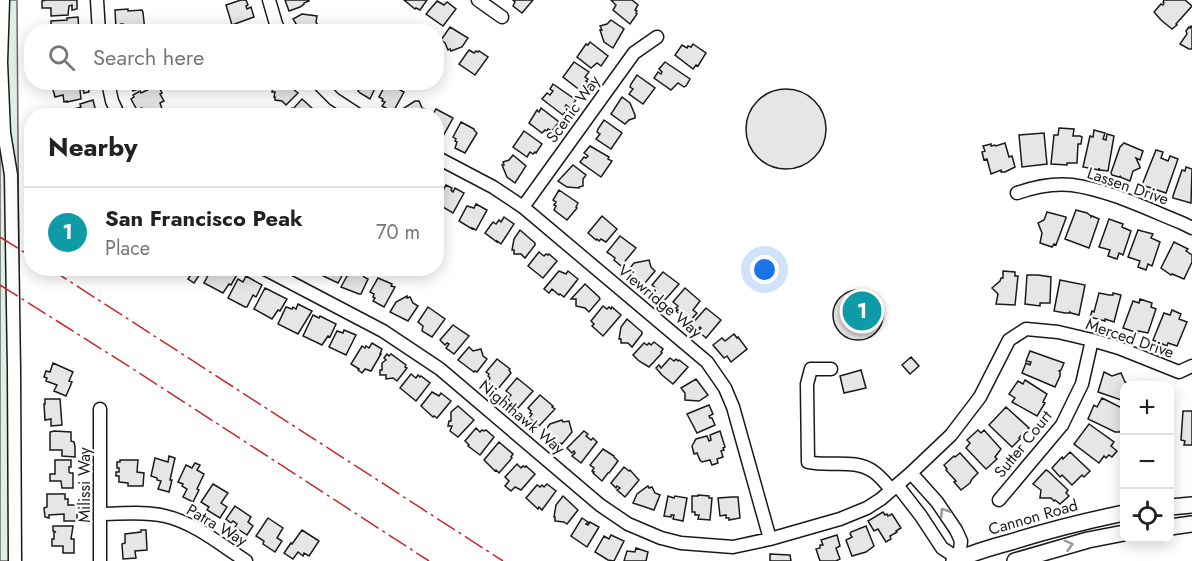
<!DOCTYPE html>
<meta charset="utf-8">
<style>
:root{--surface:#fff;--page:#f2f2f2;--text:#222;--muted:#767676;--line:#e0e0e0;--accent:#111827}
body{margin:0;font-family:Jost,sans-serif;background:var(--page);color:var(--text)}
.controls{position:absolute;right:18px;bottom:18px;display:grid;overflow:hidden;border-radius:12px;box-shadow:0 3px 15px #0003}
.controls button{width:54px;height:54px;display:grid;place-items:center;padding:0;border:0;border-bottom:2px solid var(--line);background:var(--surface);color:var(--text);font:30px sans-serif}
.you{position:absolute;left:765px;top:270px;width:21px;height:21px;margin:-15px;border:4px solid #fff;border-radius:50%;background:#1a73e8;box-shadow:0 0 0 9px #1a73e833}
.badge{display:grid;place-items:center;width:39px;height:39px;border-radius:50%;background:var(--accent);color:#fff;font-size:20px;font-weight:700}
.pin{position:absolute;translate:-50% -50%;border:3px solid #fff;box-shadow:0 2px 6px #0006}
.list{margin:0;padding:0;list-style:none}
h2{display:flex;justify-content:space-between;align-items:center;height:78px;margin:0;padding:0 24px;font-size:26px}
h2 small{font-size:20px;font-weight:400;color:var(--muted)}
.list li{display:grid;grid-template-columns:39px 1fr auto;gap:18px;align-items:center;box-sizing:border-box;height:90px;padding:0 24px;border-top:2px solid var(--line)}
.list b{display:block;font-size:22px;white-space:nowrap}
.list p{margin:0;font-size:20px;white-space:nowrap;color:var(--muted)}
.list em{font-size:20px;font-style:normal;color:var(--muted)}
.icon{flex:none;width:33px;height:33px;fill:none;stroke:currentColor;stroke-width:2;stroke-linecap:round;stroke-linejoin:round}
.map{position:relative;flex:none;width:1192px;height:561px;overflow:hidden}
.search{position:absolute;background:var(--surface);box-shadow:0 3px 15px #0003;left:24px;top:24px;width:420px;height:66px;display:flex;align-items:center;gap:15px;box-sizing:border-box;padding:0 21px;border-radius:24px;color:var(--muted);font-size:22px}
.panel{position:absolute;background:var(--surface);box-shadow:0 3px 15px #0003;left:24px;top:108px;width:420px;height:168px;border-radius:24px}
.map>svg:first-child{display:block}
.green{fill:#e0efe3;stroke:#6a6a6a;stroke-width:1.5}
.building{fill:#e6e6e6;stroke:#1a1a1a;stroke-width:1.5}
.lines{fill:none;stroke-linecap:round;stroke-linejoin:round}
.minor-casing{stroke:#1a1a1a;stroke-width:15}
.major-casing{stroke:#1a1a1a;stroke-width:18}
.minor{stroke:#fff;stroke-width:12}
.major{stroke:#fff;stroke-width:15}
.power{stroke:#c62828;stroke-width:1.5;stroke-dasharray:21 4.5 3 4.5;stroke-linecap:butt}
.oneway{stroke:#989898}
.labels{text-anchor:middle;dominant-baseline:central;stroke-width:4.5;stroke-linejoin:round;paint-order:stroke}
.street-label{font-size:16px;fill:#1a1a1a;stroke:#fff}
</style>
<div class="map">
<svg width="1192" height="561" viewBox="0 0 1192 561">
<rect width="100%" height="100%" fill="#fff"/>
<!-- green -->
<path class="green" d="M0,0H17L21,561H0Z"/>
<!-- building -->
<path class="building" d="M46,0H77V9L72,10V5L69,6L68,15L51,16V8H42V1Z
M241,0H246L248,5L246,6L247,9L251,7L254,17L232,25L226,5Z
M285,0H309V1L304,3V4L300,7L289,11Z
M404,0H427L420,10L416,8L415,9Z
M533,0L522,13L513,6L515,2L513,0Z
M611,0H632L638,5L635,10L637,11L636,13L637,14L630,24L613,10L616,5Z
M1164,0H1185L1192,6L1176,24L1177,25L1172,29L1161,20L1154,12L1161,4L1163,5L1164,3L1163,2Z
M437,1L444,5L447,2L456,9L443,26L426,14Z
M128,9V11L142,10L143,12L145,32H123V24H121L122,29H116L115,10Z
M302,14L317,16L316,22L319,27L311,32H301L293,19Z
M78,17L79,32H51V21L67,20V18Z
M611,20L624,29L613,48L604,42L600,30H602L600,26L607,24Z
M1191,26L1192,27V49H1189L1180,44L1187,34L1186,31L1189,27L1190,28Z
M450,27L468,38L462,47L451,51L450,49L448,50L445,43L441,40Z
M590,42L608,56L601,66L597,63L591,68L577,57L586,44L588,45Z
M693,44L706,53L698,66L696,65L693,69L675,55L682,45L687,48L688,46L691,47Z
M469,50L474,53L476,51L478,52L479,51L488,57L475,75L459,64Z
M574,62L589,72L585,77L588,79L586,81L588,82L581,91L563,77Z
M665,62L690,79L686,86L684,87L678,83L671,90L654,78L658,72L661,74L662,72L659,69Z
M637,75L655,88L643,104L629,94L633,89L630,87L631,84Z
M51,82H87L89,92L84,93L83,89L80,90L81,99L67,102V101L64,102L63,95L55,97Z
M127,82H153L154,83L133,91L130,85L128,86Z
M279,82H289L290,83L288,85L298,93L286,105L282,101L275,100V97H274L275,92H272L273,86H277Z
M356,82H378L370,99L360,93L358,91L360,88L354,85Z
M387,82L392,84V83L401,88L400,90L404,92L393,112L382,106L385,102L382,101L383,99L379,97Z
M553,84L576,100L570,108L566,105L565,107L567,109L563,115L542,99L547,93L550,95L553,91L550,89Z
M158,85L162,93L160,94L164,101L160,103L162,109L149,116L145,110L143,111L142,108L137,110L131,99L134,97L133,95L140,91L141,93Z
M746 129a40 40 0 1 1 80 0a40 40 0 1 1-80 0Z
M622,97L630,103L635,115V118L629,120L625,124L611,114Z
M302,99L312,108L309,112L313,116H288L289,114L288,112L292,108L293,109Z
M93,100L97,116H68L67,111L81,107L80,104Z
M415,101H419L422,108L426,110L424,116H400L404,108Z
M541,108L559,122L552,131L548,129L547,131L545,130L542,133L529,123L537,110L539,112Z
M436,109L453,118L442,138L436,135V116H432Z
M604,120L622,133L611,149L596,139L600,134L597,132L598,129Z
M461,122L474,129V130L477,133L465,153L455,148L457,142L455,141L456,139L453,137Z
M1059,128L1074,129L1073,136H1080L1082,137L1081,144H1078L1077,163H1067V165L1051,164L1054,135H1058Z
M1094,130L1105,133L1103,139L1106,140L1107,134L1114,136L1108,171L1100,170L1099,168V170L1094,169L1083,167L1090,136L1093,137Z
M524,131L542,144L536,153L535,152L533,154L530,152L527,157L513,147Z
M1044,133L1047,164L1022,167L1019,135Z
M1005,143L1009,157L1012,156L1015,167L1005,172H1001V170L991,174L987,159L984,160L982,152L985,151L983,146L991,144V146L995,145L996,146Z
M1124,143L1143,151L1140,160L1136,158L1140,167V168L1133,171L1130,181L1120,177L1121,176L1119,177L1112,175L1111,173L1120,147Z
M590,146L609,157L608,159L612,161L601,177L580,162L584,157L586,158L588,156L584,153Z
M1156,150L1163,152L1161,158L1168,161L1170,156L1178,159L1166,193L1142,185Z
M513,155L526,166L515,183L507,177L502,165H504L503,162L509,160Z
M573,165L586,175L583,179V186L579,187V188L567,187L558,181Z
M1186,167L1192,169L1191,203L1173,198V196L1182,170L1185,171Z
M446,185L452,188L451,190L453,192L455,188L464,193L453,213L436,203Z
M559,190L578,203L576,207L577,208L567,220L554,210L556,206L554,205L556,202L553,200Z
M476,204L487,210L476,230L472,228V229L459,221L467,206L474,208Z
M1076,210L1087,213L1091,216V217L1092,216L1099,219L1089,248L1065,239Z
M1047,212L1066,217V218L1056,245L1054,244L1052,247L1040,243L1042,233L1038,223L1044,220Z
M602,216L617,229L606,242L601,239L599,241L597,239L596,240L588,233Z
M504,217L514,224L501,244L497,241V242L485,233L493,222L496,224L499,220L501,222Z
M1109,219L1123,224L1122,227L1131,231L1123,255L1119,253L1117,259L1108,256L1110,250L1099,247Z
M520,230L535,243V245L525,258L521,254H514V250H512L514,239Z
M1138,230L1153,234L1151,238L1160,242L1152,266L1148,264L1146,270L1138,267L1140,261L1128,257Z
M620,236L636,248L621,266L614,260L615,258L607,252Z
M1174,242L1188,249L1186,251L1192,255V262L1184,279L1172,274L1171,275L1161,268Z
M539,252L544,256L546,254L548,255L549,254L557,261L543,278L528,266Z
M649,260L651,267L655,271L645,283L643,284L627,272L634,263Z
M185,268H204L194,283L188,279L190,276L182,272Z
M212,268H230L238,273L231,285L229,284L223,293L204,283Z
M324,268H342L341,270L344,272L338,283L321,275L324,270L328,272V270Z
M360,270L364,277L368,279L361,294H359L341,287L347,276Z
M559,271L566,274L568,271L578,279L564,297L560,294L559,295L552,289L549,293L544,289Z
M1003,271L1015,272V276H1018L1015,305L996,304L998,294L992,288L1000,281L1001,278H1003Z
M663,272L679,284L664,301L656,294L655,292L657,289L652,285Z
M1027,275H1038L1051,277L1050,303H1040V306L1025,304Z
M246,276L262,285L256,297L253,295L247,307H245L228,298L238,279L243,282Z
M378,278L392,284L391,286L395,287L384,307L373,301L375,298L373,297L374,294L370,292Z
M1060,280L1085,285L1079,315L1071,313L1070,312V313H1065L1054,311Z
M585,284L599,297L600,299L589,312L585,308L576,306V299H571Z
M265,288L287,299L280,311L278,310L272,319L254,309Z
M685,288L700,301L693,310L697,313L689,322L676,311L678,310L676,308L678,306L673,302Z
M833 315a25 25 0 1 1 50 0a25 25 0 1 1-50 0Z
M1099,293L1109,295H1113V293L1121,295L1114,322L1105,319V321L1090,317L1092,311L1094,312Z
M407,296V298L410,297L413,303L418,306L408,321L390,312L396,302Z
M1140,299L1152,303L1151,307L1156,309L1148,333L1138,331V333L1123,328L1133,301L1139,303Z
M298,304L312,311L298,334L278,324L286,307L292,309L293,307L296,309Z
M603,306L607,309L609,307L611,309L612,307L621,315L603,336L592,326L594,324L591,321Z
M428,307L445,319L432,337L422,331L423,326L418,322Z
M706,308L721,320L706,338L698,331L701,328L700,327L698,329L692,324Z
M1172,310L1181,314L1179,319L1187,322L1177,346L1168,343L1167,346L1153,340L1164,313L1170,315Z
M313,315L319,318L320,316L336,324L330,337L328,336L322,345L303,336Z
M627,319L642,332V334L632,347L628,343H621V339H619L621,327Z
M453,325L469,336L454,354L446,348L449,344L447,343L445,345L440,340Z
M344,330L356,335L346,355L329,347L337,331L343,333Z
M734,334L737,338L738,337L747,349L731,362L727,356L724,358L713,345L722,338L725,341Z
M654,342L663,349L661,352L662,353L649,367L639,361L633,355L644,343L647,345L649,343L651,345Z
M372,343L382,349L380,354H381L371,371L365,369L362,373L358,370L359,369L351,364L362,346L365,348L366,346L369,348Z
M469,347L473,351L481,349L483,356L487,359L477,372L475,371L474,372L458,360Z
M1030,351L1064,363L1061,370L1059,371L1060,372V376L1055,387L1022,373L1026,363L1030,365L1031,362L1026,361Z
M387,354L389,356L391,354L406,365L405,367L407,368L397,381L393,378L386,379V375H380V370H382V363L386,360L384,358Z
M911,357L919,366L910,374L902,365Z
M670,358L674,361L676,359L678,361L679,360L688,367L673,384L662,375L656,368L659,365L661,368Z
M497,359L510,369L509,370L511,373L497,390L487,382L490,378L488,376L489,374L486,372Z
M53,363L73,372L69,381L72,382L66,396L54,391L57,385L46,381L47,378L44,377L46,371L50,372Z
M861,370L866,388L844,393L840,376Z
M1104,372L1112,376L1121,373L1125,382L1129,384L1128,386H1124V401L1098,392Z
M411,374L416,378L418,375L420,377L421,376L430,383L416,401L400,388Z
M517,378L533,391L518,408L509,400L508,398L511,395L506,391Z
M696,379L708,395L699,401L685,400V393L681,388Z
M1025,380L1047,394L1043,402L1045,403L1037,416L1012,402L1015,398L1009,394L1018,381L1023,384Z
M432,392L439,396L441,393L451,401L437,418L434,416L433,417L421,406Z
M540,395L553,406L552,407L555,409L539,426L529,418L532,414L530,413L531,411L528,408Z
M1102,398L1124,409V423L1122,426L1120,432H1115L1088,419L1094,405L1097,407Z
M45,399H60L62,425L51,426V419L45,420L44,404H45Z
M709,405L713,414L709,416L710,418H712L715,425L697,433L687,414Z
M458,406L474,420L458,437L450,431L452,426H448L449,421H451V412Z
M1006,407L1029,428L1023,433L1019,438L1020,439L1012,447L989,425Z
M1183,411H1192V445H1184L1185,441L1181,440Z
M562,420L563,422L569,421L572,432L562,444L561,443L560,444L544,432L550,424Z
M1089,424L1114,442L1111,446L1117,451L1112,457L1109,455L1106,458L1104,456L1099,463L1074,444Z
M476,428L480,432L482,430L484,431L486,430L494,437L480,455L468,446L469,445L465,441Z
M978,430L981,433L984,430L1001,449L995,457L997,459L986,469L966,448L970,443L967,440Z
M54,431L71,432V441L74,442L75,446V457L62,456V450H50V432Z
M584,431L588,434L586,436L591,440L593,438L597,442L581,463L572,456L575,453L574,451L572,453L567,448Z
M720,431L725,447L723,448L724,450L721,451L723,457L717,459L718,463L712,465L710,460L702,462L700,460L697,453L694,454L692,446L696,439L707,436L709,441L711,440L710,435Z
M499,442L513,454L511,457L512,458L499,473L496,470L495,471L484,460Z
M603,449L614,456V457L618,461L609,473H608L602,481L593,473L594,472L592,471L594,468L590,465Z
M1070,452L1090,471L1084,477L1082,475L1072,485L1062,475L1060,477L1052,468L1062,457L1063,459Z
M960,453L978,473L972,479L970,483L961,490L954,482L956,481L946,470L947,469L944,465L954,456L955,457Z
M169,456L175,458L170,480H172L169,492L158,489L161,481L157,480V478L151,476L155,458L168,462Z
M55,460H71V467H69V472L70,473H73V488H62L61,481H50V474H55Z
M120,460H138L137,472L144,473L143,486H128V483L119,482V476H116V472H119V468H117V462H120Z
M195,463L200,465L197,470L204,474L197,489L199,490L193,502L183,497L187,489L182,486L183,484L178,482L186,465L192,468Z
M517,464L521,468L523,466L525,467L526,466L535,474L521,490L515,487L511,491L505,486L509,481L505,477Z
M624,467L629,471L630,470L639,480L625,497L617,490L620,488L617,486L616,488L611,483Z
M1046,470L1048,471L1068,490L1066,493L1069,496L1060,504L1055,500L1054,501L1051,498H1040L1041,490L1033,484Z
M213,484L228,493L221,503L227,507L220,518L207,510L209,507L201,502Z
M547,484L556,491L542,510L539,507L538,509L526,498L537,485L540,487L542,485L544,487Z
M648,486L649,488L652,487L655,493L660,495L654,510L633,503L637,494Z
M47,494H65V499H68V505H77V521H64V514L49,515V518L45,517L44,508L47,507Z
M698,495L709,496V498H712L710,520L698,519L699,515H695V512H692V496H698Z
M563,496L578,510L567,524L564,522L555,521V517H554L556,505Z
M668,496L674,498L675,496L687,498L683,521L673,519L674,515H671V517L664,516Z
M732,497H738L740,518L729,520V518H726V515L720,516L718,498Z
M235,506L251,517L248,522L253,526L247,535L235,527L237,524L233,521L231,523L226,519Z
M883,512L885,515L887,514L888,516L892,514L901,528L896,531L897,532L890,536L891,539L886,542L878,529L874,531L868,521Z
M268,518L283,528L277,538L282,541L275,552L263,544L264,541L256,536Z
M582,518L588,522L586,524L588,525L590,522L599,527L587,547L571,536Z
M53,526H73L71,539H74V553H63V546H52V539H54V532H56L53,531Z
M866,526L874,546L866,552L852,556L846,540L852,537L850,534L851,532Z
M141,530H146L147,550L135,551L136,558L123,559L122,544L125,543V534L141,532Z
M302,530L319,541L309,556L304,553L303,556L298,552L293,559L284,553L291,543L292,544Z
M611,535L624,541L614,561L608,560L595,552L604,536L609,539Z
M837,535L840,546L836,548L840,559L836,561H820L816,549L820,548V545H823L821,540Z
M636,548L648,552L646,561H624L627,551L635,552Z
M770,554L790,555L791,561H770Z"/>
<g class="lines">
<defs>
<path id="minor" d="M3,0L1,62L4,133L11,175L14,370L15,561
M97,0L99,32
M269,0L276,24L280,32
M478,0L502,17
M108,82L112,101L119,116
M317,82L334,99L360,116
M436,157L493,187L523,207L707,362L725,388L733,407L770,539
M1017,193C1034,187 1053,183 1072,185C1109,190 1147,209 1182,223L1192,228
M523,207L634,53L657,37
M263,268L383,331L440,369L600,505L628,524L661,538L681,543L733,547L770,539L840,519L867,508L881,499L911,473L951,435L980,397L1009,340L1026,329L1058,332L1092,340L1119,348L1179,372L1192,366
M831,369H811L807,384L808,462C830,467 855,458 874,472C881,477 886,484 891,489
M100,409V561
M911,473L937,502L956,530L961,541L959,559
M897,485L921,516L942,548L959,559
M999,500L1062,425L1082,384L1092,340
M100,514C120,514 146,511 165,516C195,523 221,545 246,561"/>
<path id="major" d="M1170,507L1192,505
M1170,527L1192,524
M954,561C972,553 992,547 1011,542C1049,530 1086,521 1124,513
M1015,561L1088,540L1124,533"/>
</defs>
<!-- minor casing -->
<use href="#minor" class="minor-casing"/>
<!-- major casing -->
<use href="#major" class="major-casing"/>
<!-- minor -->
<use href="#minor" class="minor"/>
<!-- major -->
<use href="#major" class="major"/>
<!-- power -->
<path class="power" d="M0,237L32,257
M49,268L503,561
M0,285L133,369L429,561"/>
</g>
<!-- one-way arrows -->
<defs><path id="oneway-chevron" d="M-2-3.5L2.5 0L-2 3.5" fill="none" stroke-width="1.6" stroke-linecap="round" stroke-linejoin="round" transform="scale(1.5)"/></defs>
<g class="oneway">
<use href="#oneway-chevron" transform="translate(944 512) rotate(-123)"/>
<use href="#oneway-chevron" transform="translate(1069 545) rotate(-15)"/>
</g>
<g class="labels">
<!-- street labels -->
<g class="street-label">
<text transform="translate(573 109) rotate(-54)">Scenic Way</text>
<text transform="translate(1128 186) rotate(19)">Lassen Drive</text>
<text transform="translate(660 301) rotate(40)">Viewridge Way</text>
<text transform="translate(1130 338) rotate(19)">Merced Drive</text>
<text transform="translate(522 417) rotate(40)">Nighthawk Way</text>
<text transform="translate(1023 444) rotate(-51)">Sutter Court</text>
<text transform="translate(84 485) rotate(-90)">Milissi Way</text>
<text transform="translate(1033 517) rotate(-16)">Cannon Road</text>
<text transform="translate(217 525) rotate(30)">Patra Way</text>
</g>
</g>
</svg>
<div class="controls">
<button>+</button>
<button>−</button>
<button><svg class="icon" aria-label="locate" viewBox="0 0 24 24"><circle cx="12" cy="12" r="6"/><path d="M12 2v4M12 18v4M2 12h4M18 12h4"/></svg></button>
</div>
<div class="you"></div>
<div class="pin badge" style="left:862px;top:311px;background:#0f9aa8">1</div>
<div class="search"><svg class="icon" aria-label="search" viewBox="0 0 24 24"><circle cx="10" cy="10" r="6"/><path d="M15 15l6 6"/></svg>Search here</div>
<section class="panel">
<h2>Nearby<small></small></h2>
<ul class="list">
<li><span class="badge" style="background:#0f9aa8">1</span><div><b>San Francisco Peak</b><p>Place</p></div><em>70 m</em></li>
</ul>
</section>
</div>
